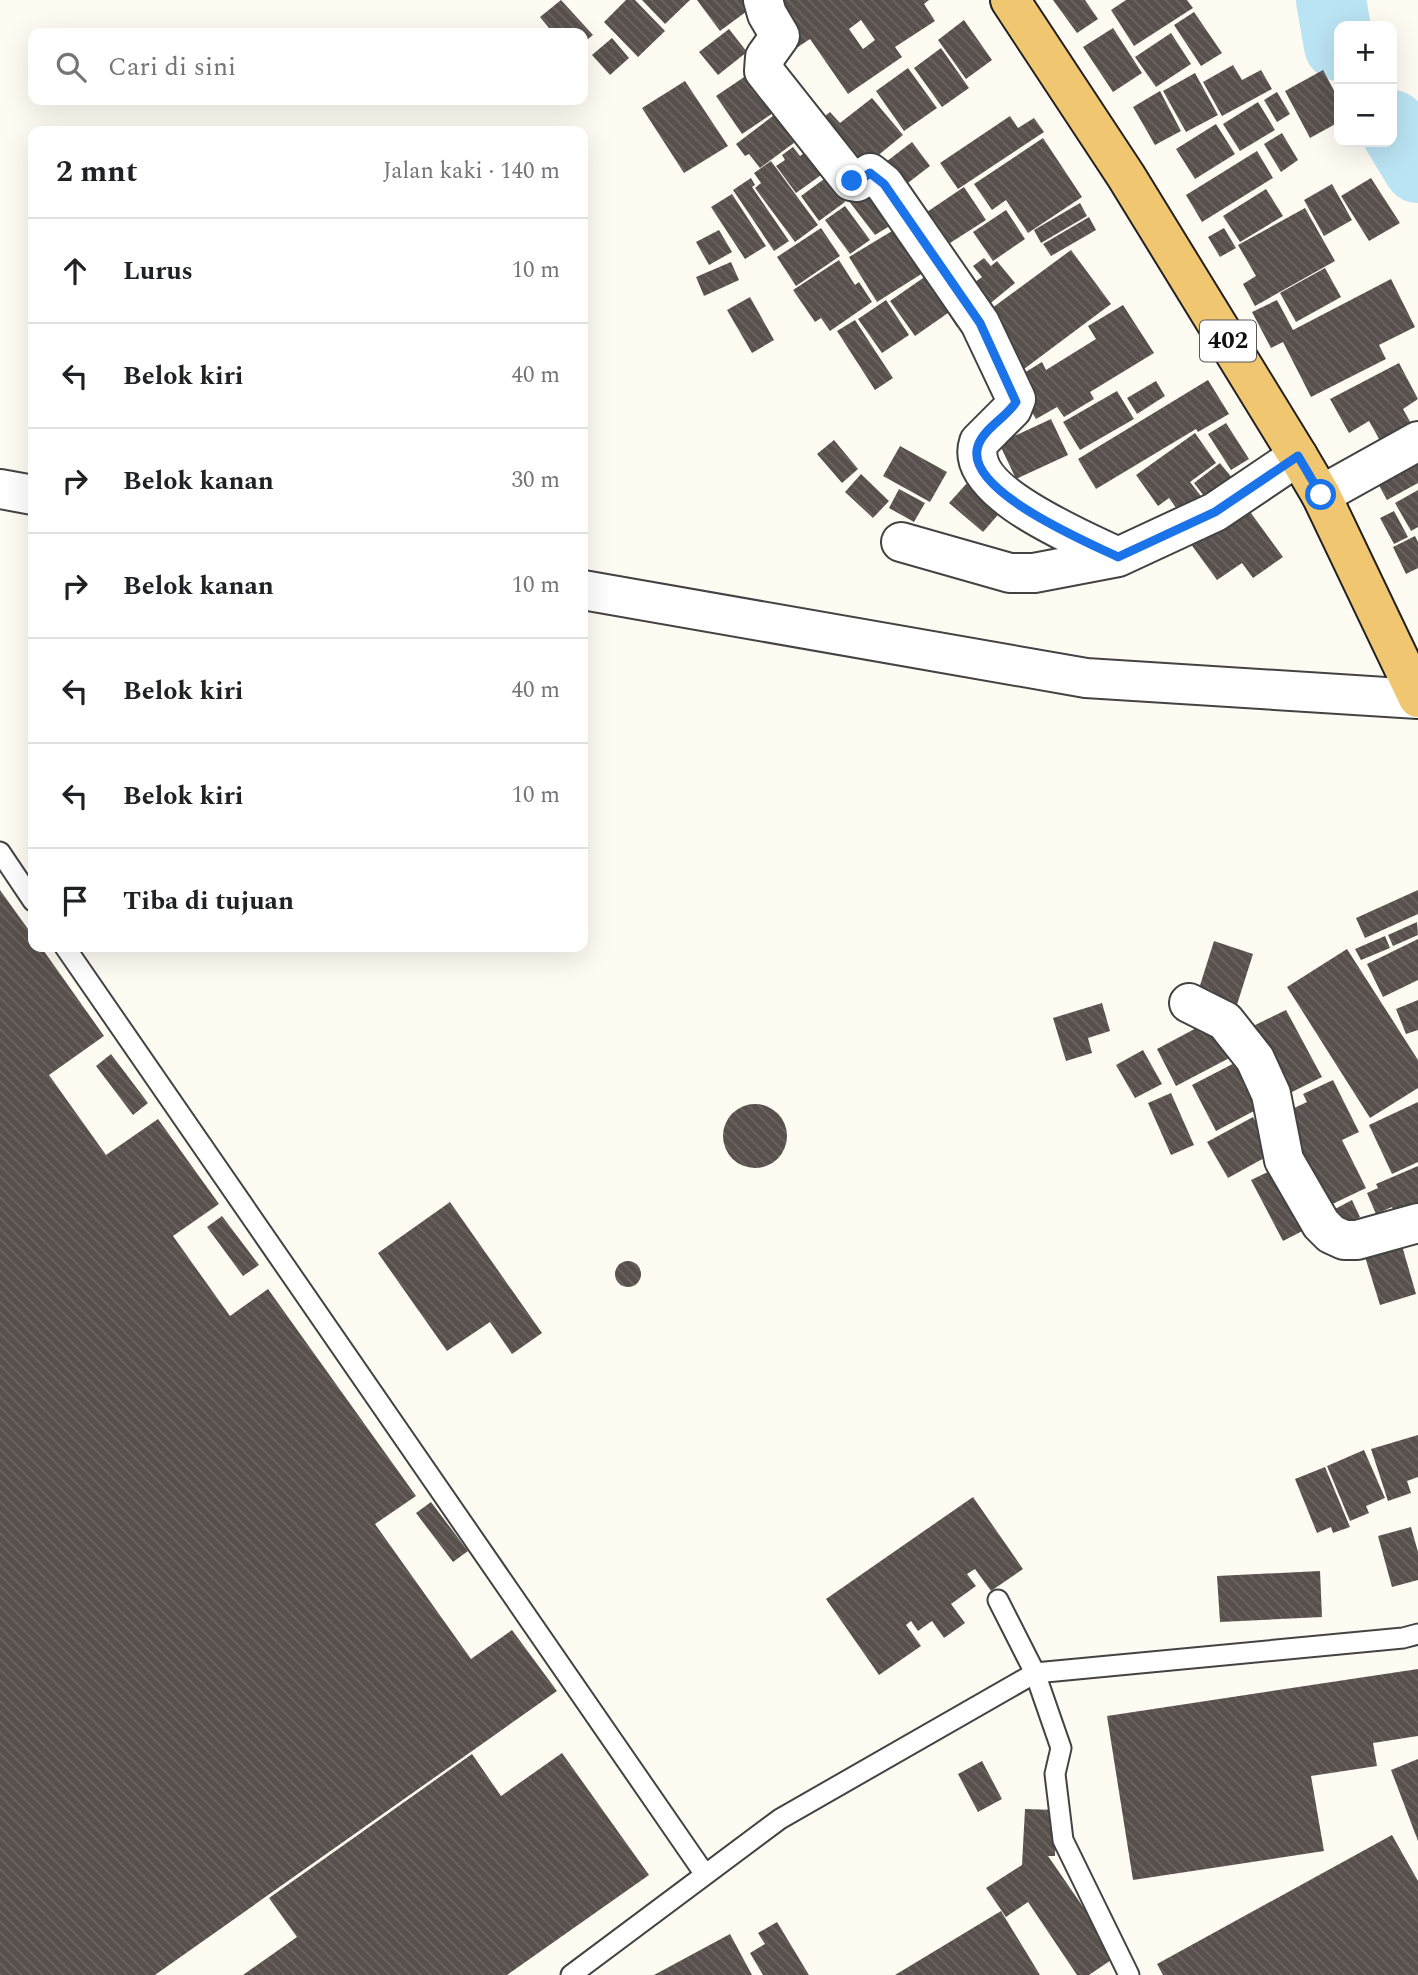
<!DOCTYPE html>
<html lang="id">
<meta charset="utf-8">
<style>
:root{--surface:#fff;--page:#f6f6f6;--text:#202124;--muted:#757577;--line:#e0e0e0}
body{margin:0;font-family:Spectral,serif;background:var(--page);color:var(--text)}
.controls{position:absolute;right:21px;top:21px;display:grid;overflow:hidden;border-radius:14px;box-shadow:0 7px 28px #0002}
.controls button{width:63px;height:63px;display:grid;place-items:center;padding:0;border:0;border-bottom:2px solid var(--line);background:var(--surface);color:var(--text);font:35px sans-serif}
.stop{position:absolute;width:21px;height:21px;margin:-16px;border:5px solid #1a73e8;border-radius:50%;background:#fff}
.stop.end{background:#1a73e8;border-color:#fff;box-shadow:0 2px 7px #0008}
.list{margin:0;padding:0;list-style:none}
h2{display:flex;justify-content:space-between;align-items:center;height:91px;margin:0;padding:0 28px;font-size:30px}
h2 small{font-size:23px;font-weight:400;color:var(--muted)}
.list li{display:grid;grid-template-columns:46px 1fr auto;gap:21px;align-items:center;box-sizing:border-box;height:105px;padding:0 28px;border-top:2px solid var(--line)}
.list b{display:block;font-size:26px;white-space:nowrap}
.list em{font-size:23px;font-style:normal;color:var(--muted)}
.icon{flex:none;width:38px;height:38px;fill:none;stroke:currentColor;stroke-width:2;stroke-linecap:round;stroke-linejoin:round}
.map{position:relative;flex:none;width:1418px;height:1975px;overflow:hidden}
.search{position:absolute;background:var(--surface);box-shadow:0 7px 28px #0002;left:28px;top:28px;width:560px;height:77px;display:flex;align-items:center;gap:18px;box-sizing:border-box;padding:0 24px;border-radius:14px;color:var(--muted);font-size:26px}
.panel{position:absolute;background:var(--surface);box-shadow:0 7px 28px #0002;left:28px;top:126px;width:560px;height:826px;border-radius:14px}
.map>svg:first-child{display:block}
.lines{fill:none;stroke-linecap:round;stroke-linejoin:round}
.river{stroke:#bae3f3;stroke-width:70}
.building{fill:url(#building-back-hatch);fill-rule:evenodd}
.service-casing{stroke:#434343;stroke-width:23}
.minor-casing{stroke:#434343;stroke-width:42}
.primary-casing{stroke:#212121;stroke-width:42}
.service{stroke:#fff;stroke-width:19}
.minor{stroke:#fff;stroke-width:38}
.primary{stroke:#f1c670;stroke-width:38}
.route{stroke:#1a73e8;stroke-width:9}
.labels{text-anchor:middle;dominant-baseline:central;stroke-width:7;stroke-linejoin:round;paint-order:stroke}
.shield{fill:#fff;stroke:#585858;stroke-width:2}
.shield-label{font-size:24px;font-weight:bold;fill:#101010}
</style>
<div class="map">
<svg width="1418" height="1975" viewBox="0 0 1418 1975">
<defs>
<pattern id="building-back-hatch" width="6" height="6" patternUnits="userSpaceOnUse" patternTransform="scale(1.75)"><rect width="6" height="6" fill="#58504c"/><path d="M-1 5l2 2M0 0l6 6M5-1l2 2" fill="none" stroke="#6b6561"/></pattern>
</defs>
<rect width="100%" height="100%" fill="#fefbf3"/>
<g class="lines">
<!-- river -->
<path class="river" d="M1331,0L1339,46
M1392,125L1418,168"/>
</g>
<!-- building -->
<path class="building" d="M561,0L593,35L583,43V33H553L540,17Z
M626,0H635L665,31L638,57L604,22Z
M642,0H690L665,24Z
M697,0H762L720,31Z
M766,0H929L924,4L935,21L895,47L902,57L848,94L810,39L798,47ZM861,20L875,40L863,49L849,29Z
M1053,0H1085L1098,19L1077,33Z
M1126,0H1187L1193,8L1134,46L1111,10Z
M1194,12L1222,53L1201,66L1174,25Z
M964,20L992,60L966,79L938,40Z
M1113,28L1142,73L1113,92L1083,47Z
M729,29L747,52L718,75L699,52Z
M1171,33L1191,64L1156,87L1135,57Z
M612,38L629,58L610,75L592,55Z
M941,48L969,88L942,107L914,68Z
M1233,65L1242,80L1261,70L1272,89L1222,116L1203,82Z
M908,68L937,108L904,131L876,91Z
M756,69L782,107L742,134L716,96Z
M1323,70L1339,100V122L1310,138L1285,91Z
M1195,73L1218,115L1186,132L1163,91Z
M685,81L728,146L684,173L642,108Z
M1160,91L1181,131L1155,145L1133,107Z
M1277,92L1290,114L1277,122L1264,100Z
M872,98L903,135L854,175L814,125L830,112L840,123Z
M1258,102L1275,130L1240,151L1223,124Z
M786,106L806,134L760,168L749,154L745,156L736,144Z
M1010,116L1018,128L1034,118L1044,132L958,189L940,163Z
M1216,124L1235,154L1195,179L1176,149Z
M1282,133L1298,160L1281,172L1264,144Z
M1043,138L1082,197L1028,233L1006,200L992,210L974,184Z
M912,142L930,166L896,192L878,168Z
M815,145L831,168L796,193L776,166L785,160L782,155L793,147L800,156Z
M1257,151L1273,178L1202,222L1186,195Z
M771,161L818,225L795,242L755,188L761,183L754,173Z
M835,171L849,190L840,196L845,202L819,221L801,196Z
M874,177L901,219L875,235L845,196Z
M751,178L755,185L752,187L789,241L774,251L733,190Z
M1371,178L1400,223L1369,241L1341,196Z
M1332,184L1352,220L1324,236L1304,200Z
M964,187L986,220L950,243L941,230L927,239L915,220Z
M1266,189L1283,216L1240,242L1223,216Z
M732,194L766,246L745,259L711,207Z
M1080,203L1087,216L1041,243L1034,230Z
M845,206L870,240L850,254L825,220Z
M1305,208L1335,261L1255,306L1243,284L1256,276L1238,245Z
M1006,210L1025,239L993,261L973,232Z
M1089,217L1096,230L1051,256L1043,244Z
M821,228L840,256L796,286L777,257Z
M897,228L934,266L877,302L849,257Z
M1224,228L1236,248L1220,257L1208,237Z
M719,230L732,252L709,265L696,242Z
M1071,250L1111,304L1024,369L984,314Z
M984,258L991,266L997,261L1015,283L981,311L964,290L982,277L973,266Z
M839,260L855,285L859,282L872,302L830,331L821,318L815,322L793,290Z
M731,262L739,280L704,296L696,277Z
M1325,268L1341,297L1296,322L1280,293Z
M936,269L971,318L957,327L948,313L915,336L890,301Z
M1391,279L1415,327L1379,345L1386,359L1311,397L1283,342L1271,348L1252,312L1277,300L1293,330Z
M750,297L774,340L752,353L727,310Z
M886,300L909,335L882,353L858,319Z
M1123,305L1154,353L1090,392L1094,399L1064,417L1057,407L1036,419L1023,398L1019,376L1042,362L1046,370L1096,339L1088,326Z
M855,320L893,378L875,390L837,331Z
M1399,363L1418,399L1403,409L1418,436L1387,453L1369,421L1349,433L1330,399Z
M1208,380L1229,414L1198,432L1196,429L1096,489L1078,459Z
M1156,381L1165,396L1137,414L1127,398Z
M1117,391L1134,419L1080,450L1063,422Z
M1051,419L1068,455L1016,479L999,443Z
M1226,423L1249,459L1231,470L1208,434Z
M1195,433L1216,463L1190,482L1201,496L1179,512L1169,498L1158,506L1136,475Z
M834,440L858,469L842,483L817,454Z
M900,446L947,472L930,502L883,476Z
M1418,451V483L1387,500L1371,471Z
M1220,463L1233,479L1207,500L1194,483Z
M977,472L1010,501L983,532L949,503Z
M861,474L889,501L873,518L845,492Z
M899,489L925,503L914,522L889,508Z
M1418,490V527L1411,531L1395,503Z
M1243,502L1283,557L1253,578L1242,563L1217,580L1188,540Z
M1394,511L1408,537L1394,544L1380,518Z
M1415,536L1418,542V568L1406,574L1393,547Z
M0,890L33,936V947H41L104,1036L49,1075L106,1155L158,1119L219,1204L173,1236L230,1316L268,1289L416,1496L375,1524L471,1659L512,1630L557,1691L155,1975H0Z
M1418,890V914L1365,938L1356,918Z
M1417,922L1418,935L1393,946L1388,935Z
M1385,936L1390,948L1361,960L1355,949Z
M1418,939V980L1383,997L1367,964Z
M1214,941L1253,954L1235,1011L1196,998Z
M1347,949L1418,1060V1088L1370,1118L1287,987Z
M1418,1000V1030L1406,1034L1396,1009Z
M1102,1003L1110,1031L1088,1038L1092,1053L1066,1061L1053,1018Z
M1286,1010L1322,1077L1284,1096L1249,1028Z
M1217,1017L1237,1054L1176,1086L1157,1049Z
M1143,1050L1162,1084L1135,1098L1116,1065Z
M111,1054L148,1103L133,1115L96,1066Z
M1246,1057L1271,1102L1216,1131L1192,1085Z
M1333,1080L1359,1132L1342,1140L1366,1188L1322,1209L1275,1117L1307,1102L1303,1094Z
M1171,1093L1194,1145L1171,1155L1148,1103Z
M1418,1102V1162L1392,1174L1369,1125Z
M723 1136a32 32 0 1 1 64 0a32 32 0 1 1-64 0Z
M1253,1117L1268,1145L1261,1148L1266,1157L1228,1178L1207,1142Z
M1418,1166V1209L1397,1218L1392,1207L1376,1214L1367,1193L1378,1188L1376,1184Z
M1270,1171L1318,1223L1283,1241L1251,1180Z
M1352,1200L1360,1217L1343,1225L1335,1209Z
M450,1202L542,1333L512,1354L490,1322L447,1351L378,1253Z
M222,1216L259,1265L243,1276L207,1227Z
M1398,1232L1416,1294L1380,1305L1361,1244Z
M615 1274a13 13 0 1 1 26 0a13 13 0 1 1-26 0Z
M1418,1435V1477L1407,1481L1411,1493L1388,1501L1371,1449Z
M1364,1450L1385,1498L1366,1506L1369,1513L1350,1521L1327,1466Z
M1325,1467L1350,1527L1333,1533L1331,1527L1317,1533L1295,1479Z
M973,1497L1023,1569L991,1591L975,1569L967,1574L976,1586L951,1604L965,1623L944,1638L932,1621L918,1631L911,1621L906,1625L921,1646L879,1675L826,1599Z
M431,1502L468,1551L453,1562L416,1513Z
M1411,1527L1418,1552V1580L1392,1587L1378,1536Z
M1320,1571L1322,1617L1220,1622L1217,1576Z
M1418,1669V1736L1373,1743L1377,1766L1311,1776L1324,1851L1133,1880L1107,1716Z
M562,1753L649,1875L507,1975H243L297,1937L269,1898L472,1754L501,1796Z
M1418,1759V1841L1391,1770Z
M982,1761L1002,1799L978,1812L958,1774Z
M1025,1809L1057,1810L1055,1856H1048L1117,1956L1089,1975H1077L1028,1902L1006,1917L986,1888L1022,1865Z
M1392,1835L1418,1881V1975H1163L1157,1964Z
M1001,1911L1040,1975H895Z
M777,1922L809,1975H763L750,1953L765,1944L758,1933Z
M730,1934L752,1975H654Z"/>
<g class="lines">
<defs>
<path id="service" d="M0,852L33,901
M65,947L704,1873
M998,1600L1035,1673L1061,1748L1055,1774L1063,1840L1129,1975
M571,1975L780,1819L1035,1673L1403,1638L1418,1634"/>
<path id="minor" d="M763,0L767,14L780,36L765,57L764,71L851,181L857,182L870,173L884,184L980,323L1016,399L1012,409L979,442C962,492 1084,540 1118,557
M0,489L33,495
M1321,495L1418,441
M901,542L1010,573H1034L1118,557L1215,512L1298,456
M583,590L1086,678L1418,699
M1189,1003L1225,1021L1255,1059L1271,1094L1284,1160L1321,1224L1331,1234L1344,1240H1357L1418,1223"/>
<path id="primary" d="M1010,0L1126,176L1298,456L1321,495L1418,698"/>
</defs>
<!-- service casing -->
<use href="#service" class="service-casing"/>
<!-- minor casing -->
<use href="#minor" class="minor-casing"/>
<!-- primary casing -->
<use href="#primary" class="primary-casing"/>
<!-- service -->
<use href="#service" class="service"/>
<!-- minor -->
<use href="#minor" class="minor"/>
<!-- primary -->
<use href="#primary" class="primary"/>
</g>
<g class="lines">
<!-- route -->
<path class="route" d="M852,181L857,182L870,173L884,184L980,323L1016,402C1007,417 983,429 978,446C963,490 1087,542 1118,557L1215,512L1298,456L1321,495"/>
</g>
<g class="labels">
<!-- shield labels -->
<rect class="shield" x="1200" y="320.5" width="56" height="41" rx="5"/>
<g class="shield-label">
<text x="1228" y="341">402</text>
</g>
</g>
</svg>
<div class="controls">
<button>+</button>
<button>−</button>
</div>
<div class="stop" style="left:1321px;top:495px"></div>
<div class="stop end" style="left:852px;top:181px"></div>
<div class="search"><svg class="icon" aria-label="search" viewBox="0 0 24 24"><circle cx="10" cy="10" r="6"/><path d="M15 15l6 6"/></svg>Cari di sini</div>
<section class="panel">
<h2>2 mnt<small>Jalan kaki · 140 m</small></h2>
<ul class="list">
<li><svg class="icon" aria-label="ahead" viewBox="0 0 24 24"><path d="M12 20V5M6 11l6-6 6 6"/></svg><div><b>Lurus</b></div><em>10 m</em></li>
<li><svg class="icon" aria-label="left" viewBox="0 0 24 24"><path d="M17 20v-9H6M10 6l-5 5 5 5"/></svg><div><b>Belok kiri</b></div><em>40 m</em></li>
<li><svg class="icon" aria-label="right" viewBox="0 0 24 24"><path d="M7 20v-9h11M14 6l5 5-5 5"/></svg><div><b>Belok kanan</b></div><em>30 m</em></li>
<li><svg class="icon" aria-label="right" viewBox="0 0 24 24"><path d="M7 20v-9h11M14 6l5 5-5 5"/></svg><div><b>Belok kanan</b></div><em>10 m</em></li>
<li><svg class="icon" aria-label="left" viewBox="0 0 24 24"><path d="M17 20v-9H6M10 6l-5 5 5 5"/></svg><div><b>Belok kiri</b></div><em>40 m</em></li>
<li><svg class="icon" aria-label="left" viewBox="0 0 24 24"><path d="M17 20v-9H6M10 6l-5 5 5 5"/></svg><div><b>Belok kiri</b></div><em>10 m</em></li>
<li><svg class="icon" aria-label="arrive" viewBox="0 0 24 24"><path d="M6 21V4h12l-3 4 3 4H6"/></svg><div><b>Tiba di tujuan</b></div></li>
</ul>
</section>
</div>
